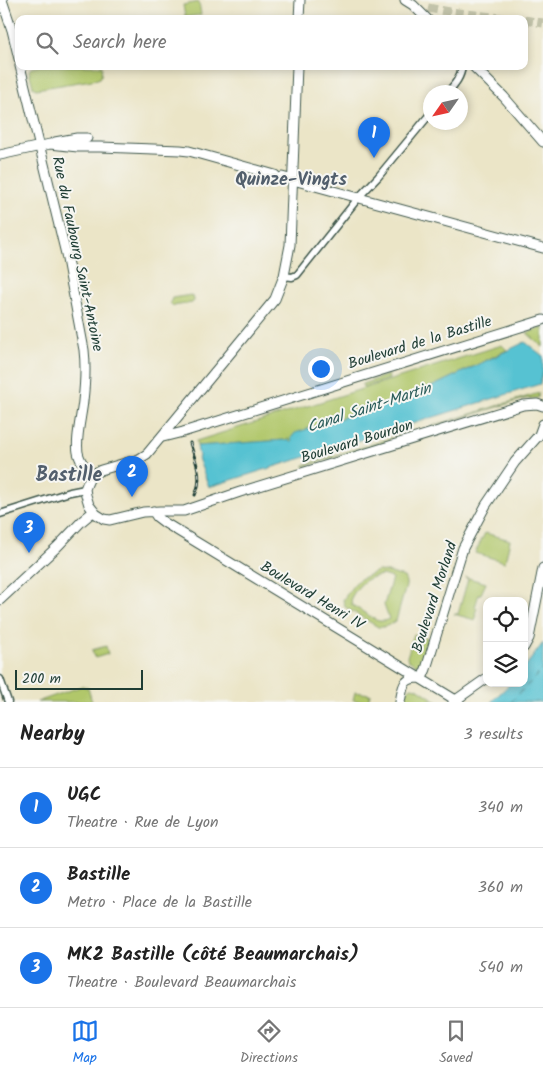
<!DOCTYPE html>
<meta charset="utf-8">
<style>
:root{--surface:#fff;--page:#f6f6f6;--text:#222;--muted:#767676;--line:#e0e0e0;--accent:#1a73e8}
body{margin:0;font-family:Kalam,sans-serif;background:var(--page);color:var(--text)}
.controls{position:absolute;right:15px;bottom:15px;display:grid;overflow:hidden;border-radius:10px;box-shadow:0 2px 8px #0003}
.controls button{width:45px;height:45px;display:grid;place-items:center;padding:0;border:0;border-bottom:1px solid var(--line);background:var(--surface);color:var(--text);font:25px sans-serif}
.compass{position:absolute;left:423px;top:85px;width:45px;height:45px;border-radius:50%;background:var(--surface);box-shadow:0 2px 8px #0003;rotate:236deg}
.scale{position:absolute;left:15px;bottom:12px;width:128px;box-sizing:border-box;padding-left:5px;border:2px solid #1f3d34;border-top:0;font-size:14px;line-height:18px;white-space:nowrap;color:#1f3d34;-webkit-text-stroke:4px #f6f6f2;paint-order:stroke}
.you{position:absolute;left:320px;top:368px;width:18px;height:18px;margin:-12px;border:4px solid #fff;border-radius:50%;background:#1a73e8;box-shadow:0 0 0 8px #1a73e833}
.badge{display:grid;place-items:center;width:32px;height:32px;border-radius:50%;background:var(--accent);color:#fff;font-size:16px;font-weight:700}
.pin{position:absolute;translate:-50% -41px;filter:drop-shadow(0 1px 2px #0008)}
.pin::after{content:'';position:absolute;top:26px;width:18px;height:15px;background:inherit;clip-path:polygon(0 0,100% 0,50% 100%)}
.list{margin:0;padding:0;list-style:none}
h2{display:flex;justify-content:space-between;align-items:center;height:65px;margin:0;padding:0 20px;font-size:21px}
h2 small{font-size:16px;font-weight:400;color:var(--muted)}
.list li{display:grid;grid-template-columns:32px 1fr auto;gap:15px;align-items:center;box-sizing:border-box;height:80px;padding:0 20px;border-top:1px solid var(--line)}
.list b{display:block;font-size:19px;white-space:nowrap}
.list p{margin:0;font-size:16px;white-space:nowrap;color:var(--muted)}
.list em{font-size:16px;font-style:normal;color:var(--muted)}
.icon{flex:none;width:28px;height:28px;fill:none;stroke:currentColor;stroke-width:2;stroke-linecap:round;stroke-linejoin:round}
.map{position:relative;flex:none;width:543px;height:702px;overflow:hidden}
.search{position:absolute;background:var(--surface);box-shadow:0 2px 8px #0003;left:15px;right:15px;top:15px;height:55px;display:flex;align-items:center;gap:12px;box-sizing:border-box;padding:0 18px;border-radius:10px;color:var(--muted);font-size:19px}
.sheet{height:305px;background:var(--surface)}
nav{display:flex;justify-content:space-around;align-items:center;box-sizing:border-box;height:70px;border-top:1px solid var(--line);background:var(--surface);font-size:14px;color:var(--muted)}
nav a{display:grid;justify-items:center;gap:2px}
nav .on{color:var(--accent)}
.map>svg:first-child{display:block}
.green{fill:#b1c76b;stroke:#688250;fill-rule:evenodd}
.water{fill:#57c2d2;stroke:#3b8083}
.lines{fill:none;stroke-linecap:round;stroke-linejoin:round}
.ferry{stroke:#2d5e5c;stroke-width:1;stroke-dasharray:6 5;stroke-linecap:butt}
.major-tunnel{stroke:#c2c3aa;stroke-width:9;stroke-dasharray:9 4.5;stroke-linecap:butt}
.minor-casing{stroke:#3e564a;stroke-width:9}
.major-casing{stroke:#3e564a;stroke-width:11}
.minor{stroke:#fff;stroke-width:6}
.major{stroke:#fff;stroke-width:9}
.rail-casing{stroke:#1f3d34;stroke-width:3}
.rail{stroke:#f6f6f2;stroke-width:1;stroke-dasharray:4;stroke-linecap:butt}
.labels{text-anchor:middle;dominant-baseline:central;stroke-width:4;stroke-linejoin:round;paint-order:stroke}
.street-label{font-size:15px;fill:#1f3d34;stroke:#f6f6f2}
.water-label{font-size:16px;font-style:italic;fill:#2d5e5c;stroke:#f6f6f2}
.quarter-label{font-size:18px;font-weight:bold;fill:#525f6c;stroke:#f6f6f2}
.district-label{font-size:20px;font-weight:bold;fill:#525f6c;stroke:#f6f6f2}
</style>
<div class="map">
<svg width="543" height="702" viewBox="0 0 543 702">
<rect width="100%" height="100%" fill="#f6f6f2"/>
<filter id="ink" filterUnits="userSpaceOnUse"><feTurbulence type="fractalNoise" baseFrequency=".02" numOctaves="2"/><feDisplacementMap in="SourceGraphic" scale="10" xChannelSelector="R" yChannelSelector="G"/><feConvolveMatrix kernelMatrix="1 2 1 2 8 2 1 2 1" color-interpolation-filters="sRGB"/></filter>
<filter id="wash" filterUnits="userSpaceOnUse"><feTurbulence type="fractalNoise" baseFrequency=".0096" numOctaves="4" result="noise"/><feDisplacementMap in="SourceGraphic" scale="20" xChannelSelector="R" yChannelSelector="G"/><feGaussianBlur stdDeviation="1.12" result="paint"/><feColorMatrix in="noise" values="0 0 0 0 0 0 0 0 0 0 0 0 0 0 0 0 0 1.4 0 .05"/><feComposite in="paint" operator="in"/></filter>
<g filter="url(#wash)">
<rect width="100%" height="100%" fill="#ebe5c7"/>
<!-- green -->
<path class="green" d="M199,2L201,15L185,17L183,5Z
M40,66H102L101,76L98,79L36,89L33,87L29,71L31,68Z
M191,295L194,299V301L192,303L173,306L170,303L172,298Z
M543,327V347L527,333Z
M502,345L507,350L421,392L289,442L288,439L285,440L197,446L196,441Z
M388,375L389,379L363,387L362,384Z
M539,393L538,398L524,399L432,427V426Z
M392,438V440L304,467V465Z
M485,533L510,540L505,562L475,553Z
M378,571L388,572L404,577L406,582V586L396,621C391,624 385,628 378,627L345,607L343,600C356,580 356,580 378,571ZM382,575L392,578L384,605L389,619C384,621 381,622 376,620L352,605L351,598C359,584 365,578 382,575Z
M465,577L486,583L481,594H479L475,607L477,608L475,614L477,615L475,620L454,614H458L468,579Z
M414,634L430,639L422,666L419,667L408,660L407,657Z
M106,646L108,654L95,658L92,650Z
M82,686L88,688L92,702H37Z
M411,687L417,688L438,702H433L430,699L427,702H405L407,691Z
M355,692L370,694L368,702L353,700Z"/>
<!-- water -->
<path class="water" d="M525,342L543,356V371L540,384L209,487L198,458L199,457L197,446L285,440L289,439L290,442L292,441L291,438L295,433L421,392Z
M543,643V702H491L511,683H524V668Z"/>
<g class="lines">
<!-- ferry -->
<path class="ferry" d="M511,702L543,669"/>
</g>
</g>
<g filter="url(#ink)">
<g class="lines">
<!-- major-tunnel -->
<path class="major-tunnel" d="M428,8L450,12L509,19
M524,20L543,23"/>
<defs>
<path id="minor" d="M448,92C455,84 461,77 462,66
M284,276L292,277L297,275L359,197L378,177L430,114
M0,514L70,492L85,489
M0,679L8,702"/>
<path id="major" d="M2,0L12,30L19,59
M405,0L413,5L427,19
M299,19L300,0
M20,66L66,254L84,350C86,367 85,384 83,401C82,414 74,444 79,456C81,463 87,469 91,475
M297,66L290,245L284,276L275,299L147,454L139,459L101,470L91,475L87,484L85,489L86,495L89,505L96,514L104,519L110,520L143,512L160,511H184L240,492L523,405L537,404L543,406
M473,66L504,97L543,142
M55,142L77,138H87
M0,155L50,144L78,147H100L180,150L189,151L275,175
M282,177L543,248
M163,437L183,432L543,320
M153,511L157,517L165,523L459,702
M0,600L57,547L82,521L94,511
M524,647L529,638L543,568
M419,678L423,676L426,669L463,548L486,505L515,462L539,435L543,424
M400,702C403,688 402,678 419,678
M453,702L487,678"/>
</defs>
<!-- minor casing -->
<use href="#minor" class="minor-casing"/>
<!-- major casing -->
<use href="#major" class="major-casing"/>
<!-- minor -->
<use href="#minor" class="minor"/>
<!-- major -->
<use href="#major" class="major"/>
<defs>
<path id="rail" d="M190,443C195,460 204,477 195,495"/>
</defs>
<!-- rail casing -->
<use href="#rail" class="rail-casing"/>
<!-- rail -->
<use href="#rail" class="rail"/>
</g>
</g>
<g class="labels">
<!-- street labels -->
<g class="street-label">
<text transform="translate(77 254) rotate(78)">Rue du Faubourg Saint-Antoine</text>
<text transform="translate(420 343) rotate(-17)">Boulevard de la Bastille</text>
<text transform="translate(357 442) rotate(-17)">Boulevard Bourdon</text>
<text transform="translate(312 596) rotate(31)">Boulevard Henri IV</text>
<text transform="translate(435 597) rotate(-72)">Boulevard Morland</text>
</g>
<!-- water labels -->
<g class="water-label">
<text transform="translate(369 408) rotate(-18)">Canal Saint-Martin</text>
</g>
<!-- quarter labels -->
<g class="quarter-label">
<text x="291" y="180">Quinze-Vingts</text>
</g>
<!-- district labels -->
<g class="district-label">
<text x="69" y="476">Bastille</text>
</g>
</g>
</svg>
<div class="controls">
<button><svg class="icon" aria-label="locate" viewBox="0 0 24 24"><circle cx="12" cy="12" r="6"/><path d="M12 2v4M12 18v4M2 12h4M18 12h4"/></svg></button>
<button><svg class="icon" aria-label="layers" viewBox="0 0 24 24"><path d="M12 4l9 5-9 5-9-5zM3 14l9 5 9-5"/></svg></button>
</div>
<svg class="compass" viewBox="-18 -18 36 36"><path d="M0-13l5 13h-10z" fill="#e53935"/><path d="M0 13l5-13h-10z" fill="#767676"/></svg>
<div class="scale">200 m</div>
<div class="you"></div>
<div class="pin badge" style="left:374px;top:158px">1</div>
<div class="pin badge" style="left:132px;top:497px">2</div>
<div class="pin badge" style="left:29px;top:553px">3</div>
<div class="search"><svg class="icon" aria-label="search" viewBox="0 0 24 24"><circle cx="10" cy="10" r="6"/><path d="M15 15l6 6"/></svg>Search here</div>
</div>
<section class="sheet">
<h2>Nearby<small>3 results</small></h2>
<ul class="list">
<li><span class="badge">1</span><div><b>UGC</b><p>Theatre · Rue de Lyon</p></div><em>340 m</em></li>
<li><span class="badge">2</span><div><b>Bastille</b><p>Metro · Place de la Bastille</p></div><em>360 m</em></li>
<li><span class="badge">3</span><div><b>MK2 Bastille (côté Beaumarchais)</b><p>Theatre · Boulevard Beaumarchais</p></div><em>540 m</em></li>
</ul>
</section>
<nav>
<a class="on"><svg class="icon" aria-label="map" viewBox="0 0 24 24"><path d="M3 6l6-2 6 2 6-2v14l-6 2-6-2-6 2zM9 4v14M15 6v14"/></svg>Map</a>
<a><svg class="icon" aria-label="directions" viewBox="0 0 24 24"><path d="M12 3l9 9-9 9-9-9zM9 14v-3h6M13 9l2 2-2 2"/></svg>Directions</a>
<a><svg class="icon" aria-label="saved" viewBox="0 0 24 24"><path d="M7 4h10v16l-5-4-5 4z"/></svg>Saved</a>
</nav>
